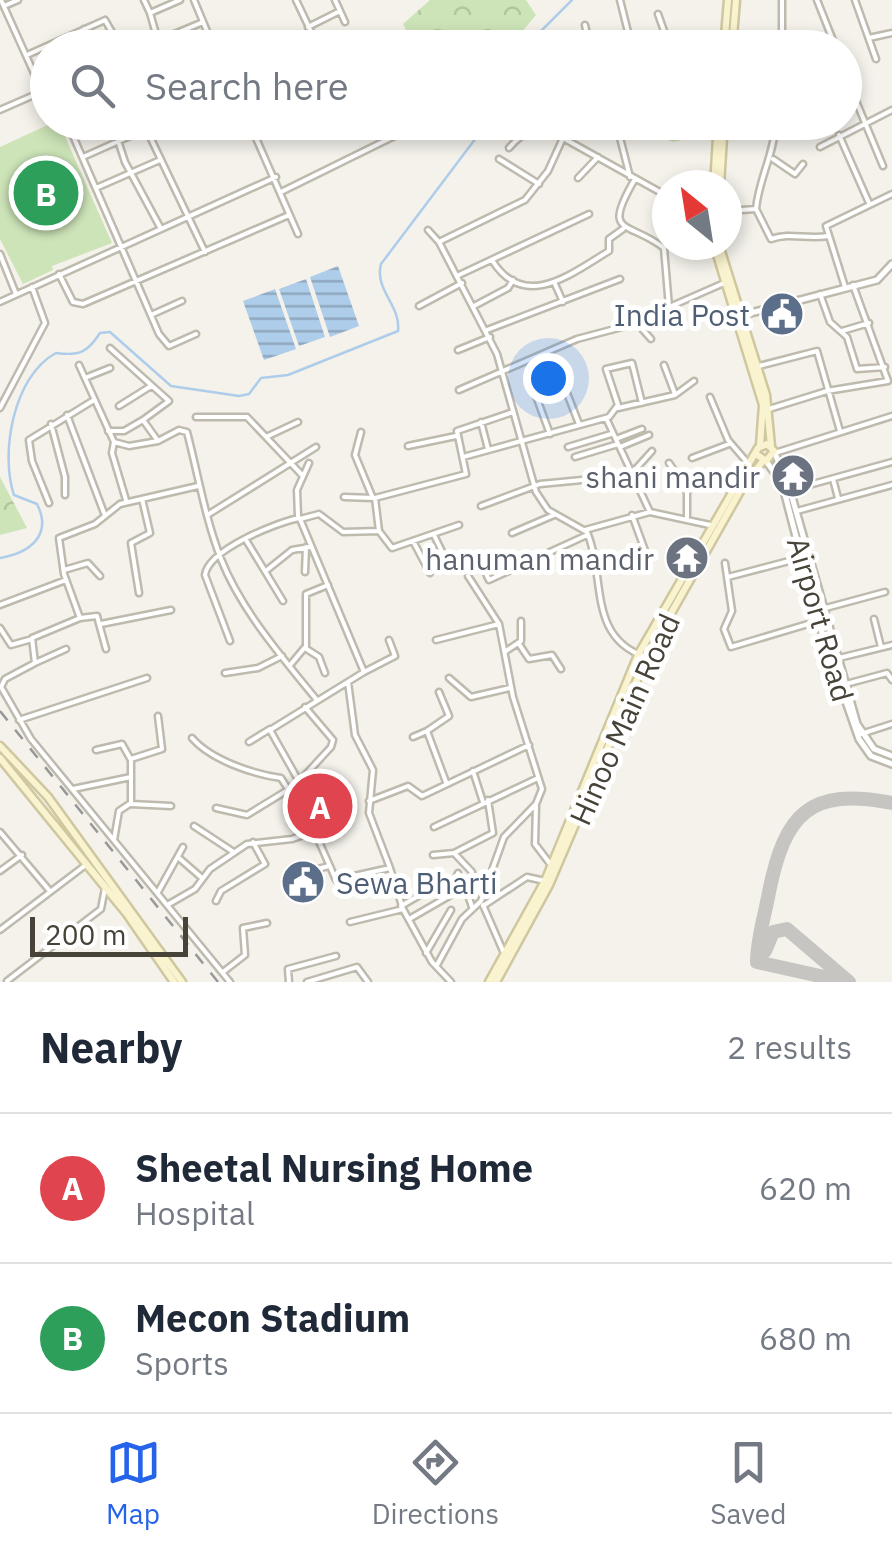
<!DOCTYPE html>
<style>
:root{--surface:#fff;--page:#f2f2f3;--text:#1f2937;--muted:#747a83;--line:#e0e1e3;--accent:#2563eb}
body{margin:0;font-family:"IBM Plex Sans",sans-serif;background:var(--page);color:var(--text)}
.compass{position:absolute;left:652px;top:170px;width:90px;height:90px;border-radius:50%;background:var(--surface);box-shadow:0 5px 15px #0003;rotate:330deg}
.scale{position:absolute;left:30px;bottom:25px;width:158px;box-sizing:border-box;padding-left:10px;border:5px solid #474339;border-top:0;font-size:28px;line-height:35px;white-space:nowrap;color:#474339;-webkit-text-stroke:8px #fff;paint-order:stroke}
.you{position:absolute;left:548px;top:378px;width:35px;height:35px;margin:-25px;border:8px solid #fff;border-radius:50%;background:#1a73e8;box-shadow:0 0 0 15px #1a73e833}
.badge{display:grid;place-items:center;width:65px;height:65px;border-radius:50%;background:var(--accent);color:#fff;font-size:32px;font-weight:700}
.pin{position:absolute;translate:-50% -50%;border:5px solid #fff;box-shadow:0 2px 10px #0006}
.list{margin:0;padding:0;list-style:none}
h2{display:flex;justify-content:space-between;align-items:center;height:130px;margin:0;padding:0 40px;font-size:42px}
h2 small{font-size:32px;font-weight:400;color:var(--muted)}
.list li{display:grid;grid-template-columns:65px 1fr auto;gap:30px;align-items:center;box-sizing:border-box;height:150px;padding:0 40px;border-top:2px solid var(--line)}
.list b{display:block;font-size:38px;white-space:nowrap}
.list p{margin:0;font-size:32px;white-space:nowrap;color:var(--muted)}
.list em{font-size:32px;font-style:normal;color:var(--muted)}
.icon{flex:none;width:55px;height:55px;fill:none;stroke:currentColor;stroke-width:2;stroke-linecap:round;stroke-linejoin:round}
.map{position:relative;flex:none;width:892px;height:982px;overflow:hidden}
.search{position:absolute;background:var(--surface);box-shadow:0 5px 15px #0003;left:30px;right:30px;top:30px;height:110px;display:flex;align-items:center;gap:25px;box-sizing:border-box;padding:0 35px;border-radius:55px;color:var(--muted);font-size:38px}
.sheet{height:430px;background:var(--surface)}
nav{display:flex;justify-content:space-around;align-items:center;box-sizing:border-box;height:140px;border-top:2px solid var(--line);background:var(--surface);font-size:28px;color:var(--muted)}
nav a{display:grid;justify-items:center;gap:5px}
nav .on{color:var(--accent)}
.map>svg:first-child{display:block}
.forest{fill:url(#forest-firs)}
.park{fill:url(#park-crowns)}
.pitch{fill:#cde4b8}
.water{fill:url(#water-rules)}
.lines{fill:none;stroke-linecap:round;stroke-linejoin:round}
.stream{stroke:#aecdea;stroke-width:2.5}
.taxiway{stroke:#c6c5c2;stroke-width:14}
.minor-casing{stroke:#bfbaae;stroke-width:9}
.tertiary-casing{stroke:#bfbaae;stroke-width:10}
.secondary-casing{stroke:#cfc79f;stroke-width:11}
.minor{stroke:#fff;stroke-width:4}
.tertiary{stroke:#fff;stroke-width:5}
.secondary{stroke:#faf3cf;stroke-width:6}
.rail{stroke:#989898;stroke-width:2.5;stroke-dasharray:12 12;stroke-linecap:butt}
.labels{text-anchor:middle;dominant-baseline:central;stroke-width:10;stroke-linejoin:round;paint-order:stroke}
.service-label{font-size:30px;fill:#4e5e75;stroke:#fff;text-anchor:end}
.worship-label{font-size:30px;fill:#5b616d;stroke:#fff;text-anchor:end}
.street-label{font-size:30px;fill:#474339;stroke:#fff}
</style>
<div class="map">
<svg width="892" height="982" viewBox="0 0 892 982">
<defs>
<pattern id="forest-firs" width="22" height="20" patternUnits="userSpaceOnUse" patternTransform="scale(2.5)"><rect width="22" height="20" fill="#cde4b8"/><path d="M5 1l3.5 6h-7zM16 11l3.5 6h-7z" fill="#b1c59f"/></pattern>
<pattern id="park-crowns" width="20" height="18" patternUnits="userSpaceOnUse" patternTransform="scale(2.5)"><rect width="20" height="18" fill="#cde4b8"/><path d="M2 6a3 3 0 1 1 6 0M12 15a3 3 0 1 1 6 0" fill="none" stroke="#b1c59f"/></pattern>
<pattern id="water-rules" width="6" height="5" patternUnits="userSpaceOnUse" patternTransform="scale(2.5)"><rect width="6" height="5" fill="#aecdea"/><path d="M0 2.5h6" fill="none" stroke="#8fa8bf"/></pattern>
</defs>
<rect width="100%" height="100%" fill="#f4f2eb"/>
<!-- forest -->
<path class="forest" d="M652,123V122L695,123L693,129L685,130L686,139L673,142L654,134Z"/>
<!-- park -->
<path class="park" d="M430,0H526L536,15L509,47H414L403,24Z
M0,477L27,528L0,535Z"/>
<!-- pitch -->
<path class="pitch" d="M52,123H59L112,243L52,266L53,270L23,284L0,239V147Z"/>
<!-- water -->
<path class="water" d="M338,266L359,326L330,337L310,277Z
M306,279L325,337L299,346L279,289Z
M275,289L296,349L264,360L243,301Z"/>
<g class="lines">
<!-- stream -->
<path class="stream" d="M524,48L572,0
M0,558C29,553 53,536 37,504L14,495C0,454 13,376 56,353C79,356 87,353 100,333L110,332L171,386L239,396L249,394L261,378L288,375L398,331C401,305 374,290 381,264L488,122"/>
<!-- taxiway -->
<path class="taxiway" d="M765,951L773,932L787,929L849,982
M847,982L757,962C757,939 765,915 769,892C785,813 810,787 892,803"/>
<defs>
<path id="minor" d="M1,0L42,91
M144,0L150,13L180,0
M194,0L214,48
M296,0L316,42L328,48
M335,0L345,22
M620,0L632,48
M817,0L836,48
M855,0L876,59
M4,6L18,0
M150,13L158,41
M658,14L670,48
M585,25L590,48
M308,27L340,11
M84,29L92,48
M402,35L408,48
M869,38L892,33
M141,48L203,22
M782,48V0
M27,55L105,20L121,48
M844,72L883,166
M0,110L48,89
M67,122L159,334L169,346L196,334
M112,122L125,162L160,227
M143,122L205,252
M249,122L298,234
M380,122L387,140
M616,122L630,177
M839,135L869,203
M820,147L892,110
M509,148C526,128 540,124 563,138L571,122
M83,157L146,129
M499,159L539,184
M773,159L795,174L803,164
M578,178L598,157
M635,179C601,237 628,220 664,248L669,307
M96,188L160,160
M281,192L423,122
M756,209L771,239C791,232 807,240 828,236
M727,211L756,209C759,178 774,155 776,122
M428,230L438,241
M0,254L16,294
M492,260C524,312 571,274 609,251V239L623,229
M59,274L73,302L83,304L289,215
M459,275L589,214
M555,284L563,302
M845,287L826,226L892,194
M820,294L830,322L847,337L857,369L885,367
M0,302L276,177
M419,306L462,283
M474,306L508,288L513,280
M151,315L182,301
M636,322L651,339
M487,330L620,279
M842,331L869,323
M110,348L169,401L143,420L158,441L179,430L187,432C198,474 205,518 221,559C241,610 282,657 316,699
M458,350L490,337
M79,365L114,442L129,446L158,441
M556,365L579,424
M664,365L675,394
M759,366L817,351L840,431
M529,377L550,434
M85,378L110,368
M459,390L577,339L626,326L724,283
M710,397L728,440L747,462
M119,406L151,386
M0,408L45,323L32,287
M618,408L675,395L694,381
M769,409L827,391L888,381L853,285
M67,415L104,513
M196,417H247L302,475
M606,418L650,512
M481,422L488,449
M51,424L65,477V495
M108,431H124L143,420
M361,432L355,455L372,496
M266,437L298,422
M616,439L642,429
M114,442L112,453L126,500
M408,446L456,436
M568,447L611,434
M620,447L649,435
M775,453L892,416
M463,457L609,417L618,405L606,369L632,363L642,403
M575,457L618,444
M692,458L729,444
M669,463L687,489V517
M633,472L652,451
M833,479L838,498
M198,486L120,504L95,524L59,538L64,574L80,618L32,638L35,663L5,679L1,687L31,739L230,982
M791,490L892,462
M344,497L374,498
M49,503L32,461L29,440L94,400
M481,506L540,484L582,480
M797,511L892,485
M209,514L316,447
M632,515L647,556
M298,516L297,490L309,463
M585,530L650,512L710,525
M379,531L392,548L459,525
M512,533L554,515
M434,535L451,570
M246,540L283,601
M413,541L430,573
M725,563L732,611L724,629L731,647L818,621
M482,565L489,580L587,535
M64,570L88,563L100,576
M267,570L292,550L310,547
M305,572L306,547
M728,577L808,556
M139,593L131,543L150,533L142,499
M0,605L66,580
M822,609L885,592
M80,618L97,616L106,649
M874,619L881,647
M101,624L171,610
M0,628L11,645L32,639
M436,640L499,624
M230,641L205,575C208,550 275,523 299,518
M519,644L529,659L552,655L561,669
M305,648L319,657L325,673
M506,651L521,641V621
M646,657C587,638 606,577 587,532L548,510L536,492L497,354L439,242L525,200L548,171L563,138L667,196
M839,658L892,645
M35,663L66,649
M291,664L306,646V594L328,585
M364,672L395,656L389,640
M225,673L258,668L282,656
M449,678L471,697L510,688
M348,682L355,735L373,770L369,813L390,868
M846,684L887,673L892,680
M19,720L147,678
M427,731L449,716L439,692
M861,734L892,724
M413,737L427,731L446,782
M192,738C211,760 253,774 281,778L288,789
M249,742L270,729
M96,750L122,744L131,760
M473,771L483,802
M73,789L131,777
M369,801L408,786L422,796L529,745
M131,804L171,806
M536,806L535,844L551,865
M216,808L247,815L296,785L331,747L333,740L305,707
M194,826L232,851
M434,827L538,778
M0,832L49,890
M114,840L119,811L131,803V759L162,749L158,716
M454,853L472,872L468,895L472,907
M433,855L454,853L493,833L488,800
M179,858L202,878
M0,871L22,855
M291,876L329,866
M158,892L183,847
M216,901L221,891L265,864L253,842
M169,904L195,889L210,869L247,844L292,839L315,831
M483,905L503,951
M401,906L444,881
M483,906L527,877L545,881
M411,918L449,896L458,873
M350,922L403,909
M0,930L87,864
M426,953L451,910
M437,965L462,919L481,901L504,837L536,804L542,789L513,697L499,624L468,576
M223,972L245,955L243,928L267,923
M7,981L101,909L105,888
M289,982L288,969L336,956
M307,982L357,967L368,982
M451,982L432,962L403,909L390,868L336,880L317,837L318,815L270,730L364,672L300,519L319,514L343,532L379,531L375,498L466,474L457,431L513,412"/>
<path id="tertiary" d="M743,315L877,280L892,264
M774,451L790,490L857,724L874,749L892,756
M766,461L782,483L818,621L859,739L871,756L892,764"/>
<path id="secondary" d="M724,48L728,0
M732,48L736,0
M714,185L718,122
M720,185L724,122
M714,245L763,405L760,445
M719,245L766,395L771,446
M0,746L48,797L182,982
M0,758L127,914L174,982
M489,982L545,881L638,655L758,448L767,444L774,451L766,461L756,454
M496,982L549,885L648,654L743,486L763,461"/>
</defs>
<!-- minor casing -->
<use href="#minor" class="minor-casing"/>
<!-- tertiary casing -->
<use href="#tertiary" class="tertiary-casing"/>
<!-- secondary casing -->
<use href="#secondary" class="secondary-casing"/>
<!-- minor -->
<use href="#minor" class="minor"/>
<!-- tertiary -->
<use href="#tertiary" class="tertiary"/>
<!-- secondary -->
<use href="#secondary" class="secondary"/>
<!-- rail -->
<path class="rail" d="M0,711L218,982"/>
</g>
<!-- icons -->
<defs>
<symbol id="civic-disc" viewBox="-11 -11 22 22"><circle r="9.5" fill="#5c6f8a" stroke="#fff"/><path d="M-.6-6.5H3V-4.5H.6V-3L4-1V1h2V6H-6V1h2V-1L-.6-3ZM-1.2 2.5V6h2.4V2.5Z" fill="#fff"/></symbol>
<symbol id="temple-disc" viewBox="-11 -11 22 22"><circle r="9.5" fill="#6b7280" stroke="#fff"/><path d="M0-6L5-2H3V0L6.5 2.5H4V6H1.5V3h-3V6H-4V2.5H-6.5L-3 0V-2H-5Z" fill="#fff"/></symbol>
</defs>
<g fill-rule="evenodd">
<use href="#civic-disc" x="757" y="289" width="50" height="50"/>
<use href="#temple-disc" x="768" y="451" width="50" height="50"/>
<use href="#temple-disc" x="662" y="533" width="50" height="50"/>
<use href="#civic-disc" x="278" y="857" width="50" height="50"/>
</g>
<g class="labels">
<!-- service labels -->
<g class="service-label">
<text x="750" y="314">India Post</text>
<text x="336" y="882" text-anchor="start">Sewa Bharti</text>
</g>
<!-- worship labels -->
<g class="worship-label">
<text x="760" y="476">shani mandir</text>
<text x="654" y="558">hanuman mandir</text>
</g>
<!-- street labels -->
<g class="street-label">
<text transform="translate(821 619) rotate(74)">Airport Road</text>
<text transform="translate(624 719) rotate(-66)">Hinoo Main Road</text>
</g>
</g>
</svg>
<svg class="compass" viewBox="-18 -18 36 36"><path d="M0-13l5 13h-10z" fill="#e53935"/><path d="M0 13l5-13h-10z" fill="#747a83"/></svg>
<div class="scale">200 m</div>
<div class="you"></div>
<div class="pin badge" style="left:320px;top:806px;background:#e0444e">A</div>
<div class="pin badge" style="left:46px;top:193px;background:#2e9e5b">B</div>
<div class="search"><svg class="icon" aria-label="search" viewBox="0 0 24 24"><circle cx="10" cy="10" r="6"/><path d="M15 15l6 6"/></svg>Search here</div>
</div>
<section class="sheet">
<h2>Nearby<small>2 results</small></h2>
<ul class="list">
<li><span class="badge" style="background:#e0444e">A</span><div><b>Sheetal Nursing Home</b><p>Hospital</p></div><em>620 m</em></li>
<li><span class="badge" style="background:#2e9e5b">B</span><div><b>Mecon Stadium</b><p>Sports</p></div><em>680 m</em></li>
</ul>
</section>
<nav>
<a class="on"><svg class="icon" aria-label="map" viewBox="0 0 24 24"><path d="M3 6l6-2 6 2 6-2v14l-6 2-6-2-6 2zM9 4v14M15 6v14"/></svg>Map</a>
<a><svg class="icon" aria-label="directions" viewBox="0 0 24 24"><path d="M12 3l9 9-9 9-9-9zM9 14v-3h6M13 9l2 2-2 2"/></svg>Directions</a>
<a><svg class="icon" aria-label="saved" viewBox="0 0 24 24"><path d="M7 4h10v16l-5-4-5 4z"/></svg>Saved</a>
</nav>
